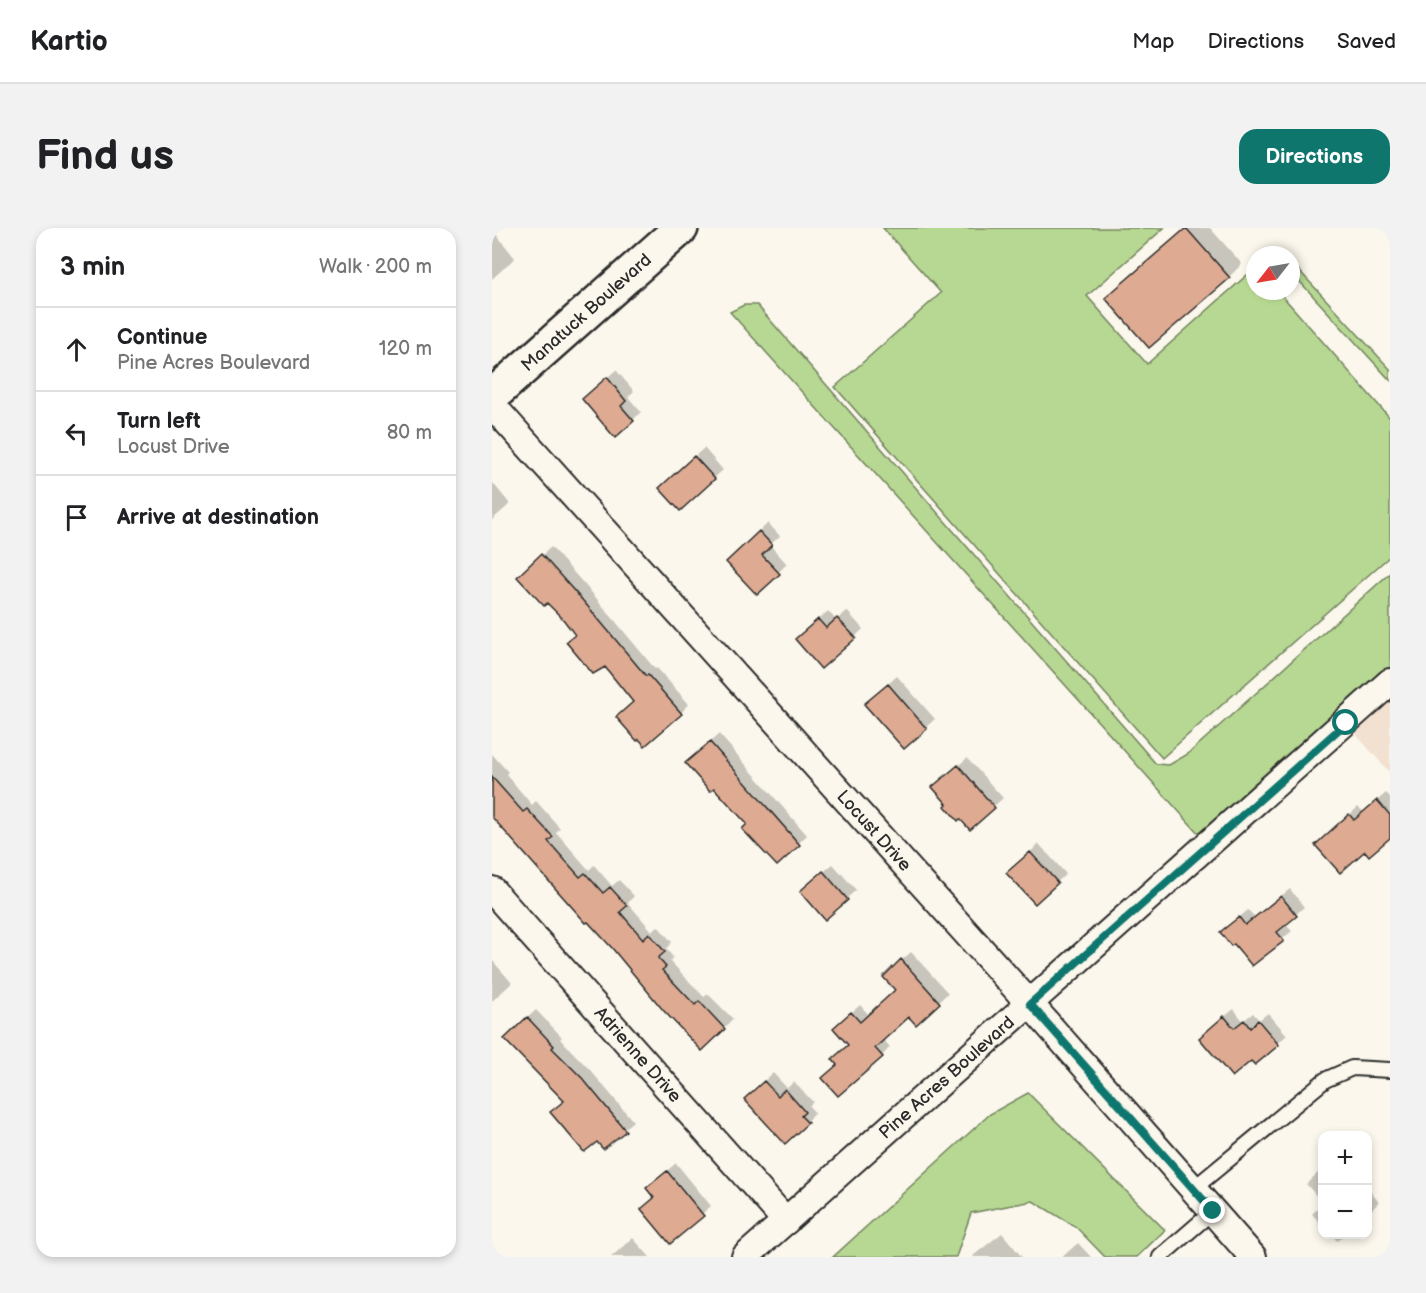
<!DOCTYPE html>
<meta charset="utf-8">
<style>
:root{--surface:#fff;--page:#f2f2f2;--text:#202124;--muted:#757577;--line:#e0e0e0;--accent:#0f766e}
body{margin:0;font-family:"Balsamiq Sans",sans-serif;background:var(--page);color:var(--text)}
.controls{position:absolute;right:18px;bottom:18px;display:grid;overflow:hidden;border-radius:12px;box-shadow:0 3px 9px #0003}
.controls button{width:54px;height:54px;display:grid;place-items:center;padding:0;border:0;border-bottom:2px solid var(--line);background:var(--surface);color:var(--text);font:30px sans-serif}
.compass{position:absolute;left:754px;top:18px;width:54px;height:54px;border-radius:50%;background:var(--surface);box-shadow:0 3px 9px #0003;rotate:239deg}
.stop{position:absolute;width:18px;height:18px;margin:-14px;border:4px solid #0f766e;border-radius:50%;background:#fff}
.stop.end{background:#0f766e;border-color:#fff;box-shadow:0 2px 6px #0008}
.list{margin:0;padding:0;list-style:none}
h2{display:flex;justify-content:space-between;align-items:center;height:78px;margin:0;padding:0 24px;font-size:26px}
h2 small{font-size:20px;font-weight:400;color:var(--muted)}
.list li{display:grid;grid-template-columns:39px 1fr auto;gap:18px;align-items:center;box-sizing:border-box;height:84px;padding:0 24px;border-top:2px solid var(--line)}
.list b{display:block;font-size:22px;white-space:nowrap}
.list p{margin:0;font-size:20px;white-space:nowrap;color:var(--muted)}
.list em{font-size:20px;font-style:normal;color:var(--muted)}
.icon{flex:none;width:33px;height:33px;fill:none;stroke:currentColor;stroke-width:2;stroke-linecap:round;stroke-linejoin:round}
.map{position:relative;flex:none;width:898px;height:1029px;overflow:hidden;border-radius:18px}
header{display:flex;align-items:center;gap:36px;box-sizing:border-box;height:84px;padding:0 30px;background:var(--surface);border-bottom:2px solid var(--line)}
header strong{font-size:28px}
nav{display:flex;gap:33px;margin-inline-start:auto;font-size:21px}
.intro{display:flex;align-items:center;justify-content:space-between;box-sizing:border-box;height:144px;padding:0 36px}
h1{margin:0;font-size:42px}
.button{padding:15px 27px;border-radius:18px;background:var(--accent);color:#fff;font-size:21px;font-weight:700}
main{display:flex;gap:36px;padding:0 36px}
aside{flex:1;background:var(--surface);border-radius:18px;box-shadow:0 3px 9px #0003}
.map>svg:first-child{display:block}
.built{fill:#f2e0d1}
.green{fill:#b7d892;stroke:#71825e;stroke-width:1.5}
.shadow{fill:#0003}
.building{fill:#deab92;stroke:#2b2b2b;stroke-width:1.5}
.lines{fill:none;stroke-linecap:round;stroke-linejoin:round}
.lane-casing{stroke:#2b2b2b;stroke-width:18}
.street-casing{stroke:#2b2b2b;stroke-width:30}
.secondary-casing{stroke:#2b2b2b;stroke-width:38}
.lane{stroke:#fbf7ec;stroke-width:14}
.street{stroke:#fbf7ec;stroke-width:26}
.secondary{stroke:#fbf7ec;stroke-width:33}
.route{stroke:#0f766e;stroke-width:8}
.labels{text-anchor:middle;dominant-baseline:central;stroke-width:6;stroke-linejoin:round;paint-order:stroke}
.street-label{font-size:18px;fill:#2b2b2b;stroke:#fbf7ec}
</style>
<header>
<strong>Kartio</strong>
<nav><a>Map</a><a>Directions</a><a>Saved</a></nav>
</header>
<div class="intro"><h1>Find us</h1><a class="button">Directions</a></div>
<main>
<aside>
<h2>3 min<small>Walk · 200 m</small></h2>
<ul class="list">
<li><svg class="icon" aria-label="ahead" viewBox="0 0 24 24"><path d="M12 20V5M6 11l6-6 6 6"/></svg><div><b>Continue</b><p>Pine Acres Boulevard</p></div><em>120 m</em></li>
<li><svg class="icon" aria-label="left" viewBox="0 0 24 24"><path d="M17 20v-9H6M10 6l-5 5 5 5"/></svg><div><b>Turn left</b><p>Locust Drive</p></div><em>80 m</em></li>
<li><svg class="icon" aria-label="arrive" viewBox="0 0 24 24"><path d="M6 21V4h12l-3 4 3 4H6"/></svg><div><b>Arrive at destination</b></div></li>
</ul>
</aside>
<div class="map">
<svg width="898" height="1029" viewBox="0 0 898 1029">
<rect width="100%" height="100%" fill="#fbf7ec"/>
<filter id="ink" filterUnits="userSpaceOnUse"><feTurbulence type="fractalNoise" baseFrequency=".0167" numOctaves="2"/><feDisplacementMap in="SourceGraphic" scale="12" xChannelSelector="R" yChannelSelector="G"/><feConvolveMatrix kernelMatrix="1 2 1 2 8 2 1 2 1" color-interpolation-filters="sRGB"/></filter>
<g filter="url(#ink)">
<!-- built -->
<path class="built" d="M898,456V545L854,495Z"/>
<!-- green -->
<path class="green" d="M391,0H672L595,68L655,136L763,40V63H786L898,190V328L670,530L343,159L449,65Z
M802,37L898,141V152L799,44V40Z
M252,77H265L664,536L677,537L696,526L898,345V456L717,617L238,84Z
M536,865L673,1002L645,1029H613L584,999L541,973L479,985L464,1029H341L498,886Z"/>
<!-- shadow -->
<path class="shadow" d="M694,0H718L750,36L737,49L628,57Z
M0,1L23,30L0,51Z
M124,142L142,163L136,169L149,184L141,192L100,162Z
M212,220L231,242L188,281L177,251Z
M0,254L18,276L0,292Z
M276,295L288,308L278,317L295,336L265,365L236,334Z
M59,319L100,365L163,441L165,440L197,476L189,485L143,474L113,437L84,406L36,340Z
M336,383L344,392L355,383L371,401L363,409L314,403Z
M405,448L443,491L412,519L374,476Z
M227,506L315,607L285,636L257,596L222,558L204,527Z
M0,526L16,544L14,546L40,577L44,573L68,600L64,604L97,642L102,637L120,658L127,652L142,668L136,675L160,703L166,698L180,714L174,721L181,729L178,733L212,769L216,766L241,791L210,821L96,692L0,588Z
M475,530L511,570L478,600L457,576L451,551Z
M894,565L898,569V608L873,621L833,609L866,579L872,584Z
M547,616L574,646L543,674L525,636Z
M341,636L364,662L333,690L319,654Z
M798,661L812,679L793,696L800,703L760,736L742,714L739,696L756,682L763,689Z
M419,724L456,765L424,795L417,787L391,811L398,819L390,828L346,836L358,816L352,791L368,777L377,787L405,762L401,740Z
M0,732L20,755L0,773Z
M742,781L751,793L761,785L767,792L776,785L795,807L763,835L717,801Z
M44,782L70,809L68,811L99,843L141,893L111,919L105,911L60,884L73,872L22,802Z
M281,845L295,860L302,854L321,874L317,878L323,885L293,914L262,862Z
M184,935L219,978L178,1014L163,969L164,952Z
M830,941V974L814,956Z
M876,961L887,974L876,986Z
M830,976V997L820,986Z
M510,1005L530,1029H481L482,1027Z
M839,1006H853L845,1013Z
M141,1010L158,1029H119Z
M586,1015L599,1029H570Z
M898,1021V1029H888Z"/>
<!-- building -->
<path class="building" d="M694,0L738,50L657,120L613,70Z
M115,149L134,173L129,178L142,193L123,210L90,171Z
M202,228L223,251L188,283L167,260Z
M267,303L280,317L270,327L288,346L265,367L234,334Z
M49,326L92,374L154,448L156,447L190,486L153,518L147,511L145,513L124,489L141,474L113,439L101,446L74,414L83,407L71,391L55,375L52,378L25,349Z
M345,390L364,410L329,441L303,411L326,391L334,400Z
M396,456L435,501L412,521L372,476Z
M218,514L308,617L285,638L250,601L255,596L222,560L218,563L193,535Z
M466,537L503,580L478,602L468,591L466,593L453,578L455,576L440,559Z
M0,549L31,584L35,581L61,609L56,613L88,649L93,645L111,665L118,659L135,678L128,684L151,711L157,705L173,724L166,730L174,739L170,742L203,777L207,773L233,801L210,823L171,782L120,720L96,694L94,695L0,589Z
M885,572L898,587V610L877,628L873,623L848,645L823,617L857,586L862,592Z
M538,624L566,655L543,676L514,645Z
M331,643L356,672L333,692L308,663Z
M789,668L805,688L785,704L792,713L760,738L742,716L739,718L728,704L747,689L753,697Z
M409,731L448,775L424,797L417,789L383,820L391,829L346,868L330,850L345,837L340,831L356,817L341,800L359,784L368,794L403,762L391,749Z
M732,788L742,800L752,792L758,800L766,792L787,817L763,837L759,833L740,849L707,810Z
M35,789L62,818L60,820L91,851L134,903L111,921L105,914L92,924L58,884L72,873L12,811Z
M272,853L286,868L293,861L313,884L309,888L316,895L293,916L252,871Z
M175,943L212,988L178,1016L149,981L162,970L154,960Z"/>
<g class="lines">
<defs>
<path id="lane" d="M701,961L833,852L860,840L898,842
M668,1029L721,983"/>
<g id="street">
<path id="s1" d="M0,177L538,776L761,1029"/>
<path id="s2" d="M0,662L294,993"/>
<path id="s3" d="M253,1029L898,454"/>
</g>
<g id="secondary">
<path id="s4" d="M0,168L189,0"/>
</g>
</defs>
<!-- lane casing -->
<use href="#lane" class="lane-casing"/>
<!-- street casing -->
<use href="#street" class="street-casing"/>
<!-- secondary casing -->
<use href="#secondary" class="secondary-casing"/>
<!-- lane -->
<use href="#lane" class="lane"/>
<!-- street -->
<use href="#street" class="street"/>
<!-- secondary -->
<use href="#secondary" class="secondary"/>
</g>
</g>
<g class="lines" filter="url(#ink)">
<!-- route -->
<path class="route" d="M721,983L538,776L854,495"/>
</g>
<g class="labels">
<!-- street labels -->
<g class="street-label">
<text stroke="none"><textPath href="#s4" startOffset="126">Manatuck Boulevard</textPath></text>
<text stroke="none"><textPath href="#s1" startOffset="572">Locust Drive</textPath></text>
<text stroke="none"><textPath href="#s2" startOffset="220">Adrienne Drive</textPath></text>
<text stroke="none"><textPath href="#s3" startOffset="270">Pine Acres Boulevard</textPath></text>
</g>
</g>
</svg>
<div class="controls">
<button>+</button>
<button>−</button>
</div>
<svg class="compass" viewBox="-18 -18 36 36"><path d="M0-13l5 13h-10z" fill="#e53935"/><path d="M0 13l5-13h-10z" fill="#757577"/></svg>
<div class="stop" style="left:854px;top:495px"></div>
<div class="stop end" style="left:721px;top:983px"></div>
</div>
</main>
